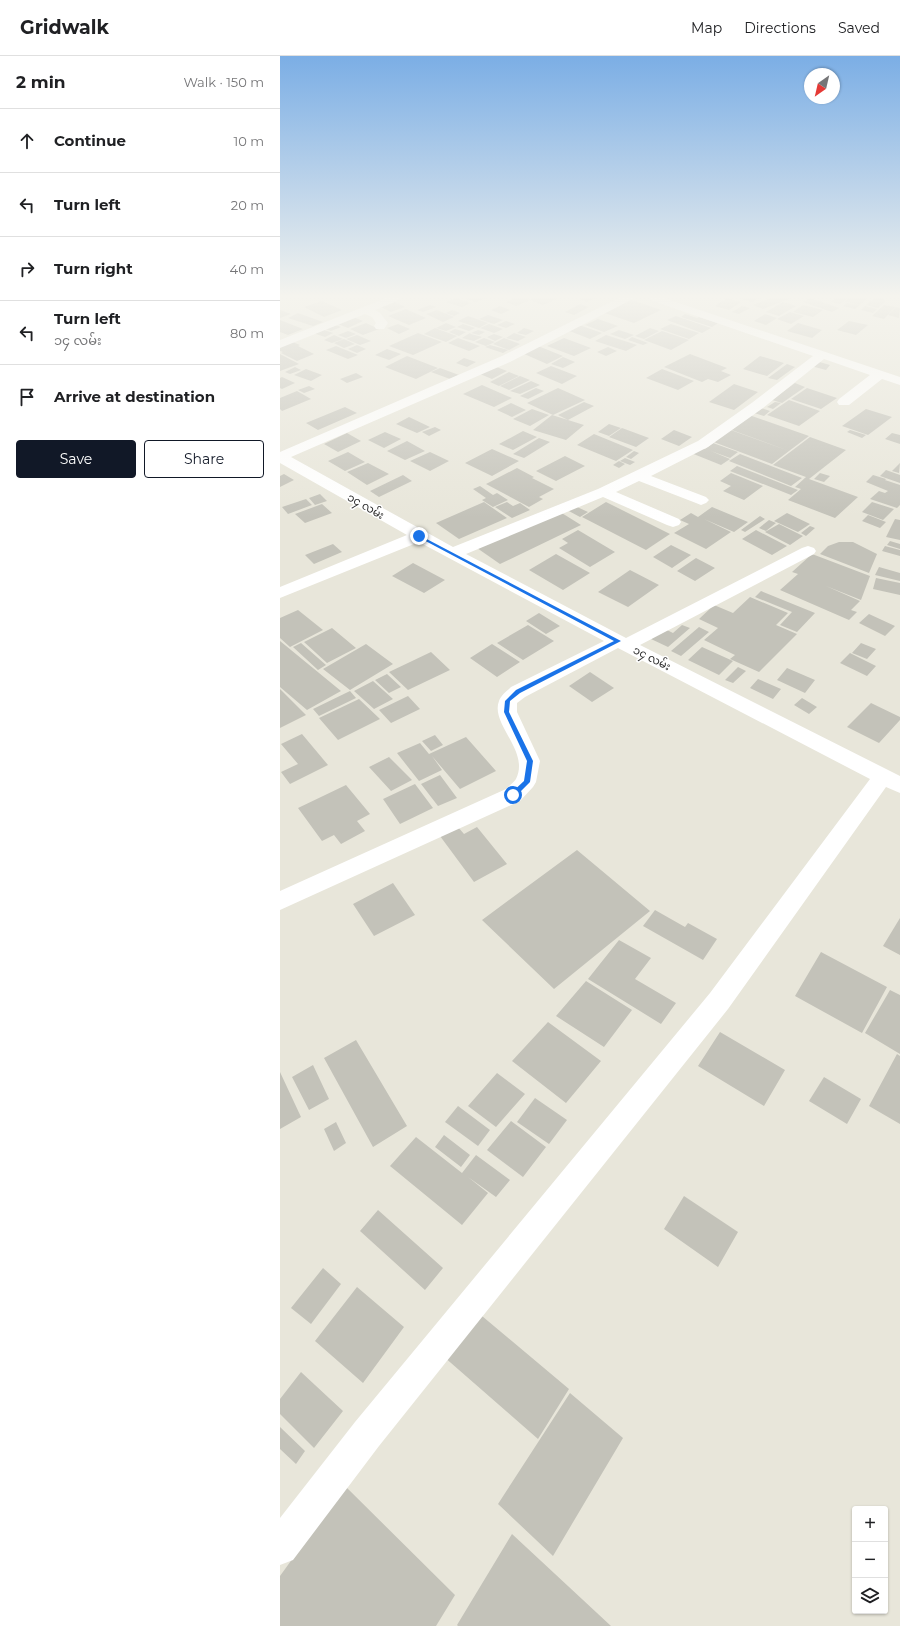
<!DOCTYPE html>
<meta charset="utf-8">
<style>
:root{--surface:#fff;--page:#f6f6f6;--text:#202124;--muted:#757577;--line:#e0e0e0;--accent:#111827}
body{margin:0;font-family:Montserrat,"Noto Sans Myanmar",sans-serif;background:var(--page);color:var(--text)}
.controls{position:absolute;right:12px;bottom:12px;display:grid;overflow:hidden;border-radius:4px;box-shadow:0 1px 3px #0004}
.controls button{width:36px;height:36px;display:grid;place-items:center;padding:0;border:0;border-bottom:1px solid var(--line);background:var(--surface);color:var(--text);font:20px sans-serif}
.compass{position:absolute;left:524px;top:12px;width:36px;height:36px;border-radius:50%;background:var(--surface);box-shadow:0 1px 3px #0004;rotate:214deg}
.stop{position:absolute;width:12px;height:12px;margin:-9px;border:3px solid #1a73e8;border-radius:50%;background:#fff}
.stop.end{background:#1a73e8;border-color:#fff;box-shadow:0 1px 4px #0008}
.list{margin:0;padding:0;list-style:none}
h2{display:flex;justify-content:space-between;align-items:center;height:52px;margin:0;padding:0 16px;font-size:17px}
h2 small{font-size:13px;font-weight:400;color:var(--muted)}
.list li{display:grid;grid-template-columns:26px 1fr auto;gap:12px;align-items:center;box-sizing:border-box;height:64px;padding:0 16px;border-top:1px solid var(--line)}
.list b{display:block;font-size:15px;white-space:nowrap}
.list p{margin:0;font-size:13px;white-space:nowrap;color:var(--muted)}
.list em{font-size:13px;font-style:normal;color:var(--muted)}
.actions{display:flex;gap:8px;padding:12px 16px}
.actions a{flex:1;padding:9px 0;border:1px solid var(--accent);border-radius:4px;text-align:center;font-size:14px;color:var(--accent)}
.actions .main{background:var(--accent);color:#fff}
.icon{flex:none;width:22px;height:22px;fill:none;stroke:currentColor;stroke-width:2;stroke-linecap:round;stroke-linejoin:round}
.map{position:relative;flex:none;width:620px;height:1570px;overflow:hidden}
header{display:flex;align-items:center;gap:24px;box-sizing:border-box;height:56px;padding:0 20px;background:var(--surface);border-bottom:1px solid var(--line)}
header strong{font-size:19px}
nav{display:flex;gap:22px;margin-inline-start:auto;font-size:14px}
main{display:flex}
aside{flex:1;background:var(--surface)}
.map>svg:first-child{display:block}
.building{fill:#c3c2b9}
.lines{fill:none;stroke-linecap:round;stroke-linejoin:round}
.minor{fill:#fff;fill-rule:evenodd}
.route{fill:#1a73e8}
.labels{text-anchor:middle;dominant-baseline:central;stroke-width:3;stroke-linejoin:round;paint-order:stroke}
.street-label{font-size:11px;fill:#272727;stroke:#fff}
</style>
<header>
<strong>Gridwalk</strong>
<nav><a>Map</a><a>Directions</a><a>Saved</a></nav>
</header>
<main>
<aside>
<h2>2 min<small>Walk · 150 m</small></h2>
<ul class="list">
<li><svg class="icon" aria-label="ahead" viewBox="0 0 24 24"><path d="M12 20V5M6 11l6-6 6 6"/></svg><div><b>Continue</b></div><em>10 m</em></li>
<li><svg class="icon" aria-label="left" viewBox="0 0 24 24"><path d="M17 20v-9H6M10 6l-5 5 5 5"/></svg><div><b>Turn left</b></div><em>20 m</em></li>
<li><svg class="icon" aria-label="right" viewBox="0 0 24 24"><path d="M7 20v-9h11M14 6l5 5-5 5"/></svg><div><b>Turn right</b></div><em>40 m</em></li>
<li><svg class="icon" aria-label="left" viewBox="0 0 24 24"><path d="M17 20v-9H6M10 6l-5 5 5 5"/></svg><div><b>Turn left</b><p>၁၄ လမ်း</p></div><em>80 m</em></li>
<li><svg class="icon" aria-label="arrive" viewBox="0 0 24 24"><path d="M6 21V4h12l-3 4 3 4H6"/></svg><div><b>Arrive at destination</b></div></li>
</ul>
<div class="actions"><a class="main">Save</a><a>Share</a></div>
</aside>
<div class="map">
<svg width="620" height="1570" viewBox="0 0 620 1570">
<rect width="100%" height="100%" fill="#e8e6da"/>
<!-- building -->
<path class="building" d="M176,242L191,247L182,251L166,246Z
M184,242H206L196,246Z
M235,242H249L247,243L250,244L236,250L226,246Z
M255,242H279L263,249L250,244Z
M302,242H316L307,246L299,243Z
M447,242L461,246L449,254L435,250Z
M464,242H479L472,246L461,243Z
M491,242H511L483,253L473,249Z
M530,242L559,252L552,256L523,246Z
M556,242H568L560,248L551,246Z
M569,242H588L575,253L563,250L567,247L578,249L565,245Z
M594,242H597L606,244L598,252L586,249Z
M349,243L381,254L354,267L322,256Z
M42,245L62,254L44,261L24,251Z
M115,246L125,251L111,256L101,251Z
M503,246L516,250L499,260L486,256Z
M300,248L309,251L294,259L285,256Z
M150,249L156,251L143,256L137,254Z
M523,249L543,254L533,261L513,256Z
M604,249L615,251L604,263L592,260Z
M220,250L230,254L221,258L211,254Z
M462,250L470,252L459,258L452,256Z
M585,250L597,253L593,257L581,254Z
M616,251L620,252L619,262L608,259Z
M126,253L146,262L129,269L108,260Z
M0,254L11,258L0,262Z
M157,254L174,261L163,266L146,258Z
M172,254L180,257L174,260L166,257Z
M510,256L524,260L511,268L497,263Z
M18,257L43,266L33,270L8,262Z
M405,258L417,262L419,261L438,267L432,271L401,261Z
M485,258L497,262L486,269L474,265Z
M208,259L223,264L214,268L199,263Z
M188,260L208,267L199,272L178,265Z
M396,260L431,272L422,277L387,264Z
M73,261L83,265L68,272L58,268Z
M318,263L338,270L324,276L305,269Z
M0,264L23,273L8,279L0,276Z
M226,265L235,268L226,272L217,269Z
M569,265L588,269L576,279L557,274Z
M86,267L99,273L83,279L70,273Z
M166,267L176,271L166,275L156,272Z
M518,267L542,274L532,282L507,275Z
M53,268L61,271L51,275L43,272Z
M118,268L130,273L119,278L107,272Z
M183,268L195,272L189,275L177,271Z
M209,268L223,273L214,277L200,272Z
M391,268L419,277L409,283L380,273Z
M299,269L322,277L310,283L287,274Z
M155,272L177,280L166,286L144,278Z
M244,272L254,275L246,279L237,277Z
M370,272L379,275L364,283L355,280Z
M41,273L53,277L45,281L33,277Z
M175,273L186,276L179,280L169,276Z
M198,274L205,276L199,279L191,277Z
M339,274L354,279L345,283L330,278Z
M68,275L76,278L66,282L58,279Z
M382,275L409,284L391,294L364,284Z
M138,277L162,286L133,299L109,290Z
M190,277L191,278L202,281L194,285L182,282Z
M234,277L246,281L238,285L226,282Z
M214,278L223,281L215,285L207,281Z
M54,279L63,283L52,287L44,284Z
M77,279L91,285L80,289L66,283Z
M326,279L357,289L346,295L315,285Z
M352,281L368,287L363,289L348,284Z
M178,282L200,290L189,295L168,287Z
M204,282L215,286L206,290L195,286Z
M224,282L240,288L229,294L213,288Z
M284,282L311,292L294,300L267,290Z
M64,283L75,288L64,292L54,287Z
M10,285L20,289L18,290L34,298L17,305L1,297L3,296L0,295V289Z
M77,289L86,293L77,297L68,293Z
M210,289L228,294L223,297L205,291Z
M56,290L78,299L68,303L46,294Z
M258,290L283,300L267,308L242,297Z
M328,291L337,295L326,300L317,296Z
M107,293L121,298L109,304L95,299Z
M0,298L19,308L0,315Z
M410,298L447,312L441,315L451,319L438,326L428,323L422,326L384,311Z
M127,300L158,312L136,323L105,311Z
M480,300L504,307L487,320L463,313Z
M283,301L295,306L283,312L271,308Z
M184,302L196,306L187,311L176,307Z
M536,305L550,309L546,314L531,310Z
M507,308L515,311L497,324L488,322Z
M214,310L227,315L212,323L200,318Z
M271,310L297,320L282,328L256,317Z
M15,311L21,314L10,318L5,316Z
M160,312L179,319L170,323L151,316Z
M26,313L42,319L31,325L14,319Z
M382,313L414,325L398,334L366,322Z
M229,316L239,320L219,330L210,326Z
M76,317L83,321L67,327L60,323Z
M240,320L250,324L229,334L220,330Z
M2,321L15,327L2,333L0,332V322Z
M251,325L260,329L240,338L230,335Z
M515,327L525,331L502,347L492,344Z
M454,328L478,336L454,354L429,346Z
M202,329L232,342L214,351L183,338Z
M29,330L35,333L24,337L18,334Z
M256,332L264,335L248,343L240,340Z
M278,332L305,344L273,359L247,347Z
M527,332L557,342L541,353L511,343Z
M17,335L31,343L2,355L0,353V342Z
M509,344L540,355L519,370L487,359Z
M304,346L314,350L288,364L278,359Z
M495,346L501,347L493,353L487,351Z
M231,347L246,354L232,361L217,354Z
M65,351L77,357L38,374L26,367Z
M481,352L490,355L484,360L474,357Z
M252,353L269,359L250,370L233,363Z
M586,353L612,361L588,379L562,370Z
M272,359L304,369L286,384L253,374Z
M469,359L529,380L509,395L449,373Z
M129,361L150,371L137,377L116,368Z
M329,368L341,372L329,380L318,376Z
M155,371L161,374L149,380L142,376Z
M342,372L369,382L356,391L329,381Z
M448,373L509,395L492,408L431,385Z
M394,374L412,381L399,390L381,383Z
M570,374L586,379L582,382L567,376Z
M243,375L257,381L233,394L219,388Z
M105,376L121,383L104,392L88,384Z
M67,377L81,385L58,396L44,388Z
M612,377L620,379V388L605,383Z
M314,378L353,394L336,405L297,389Z
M530,381L566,394L529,423L578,441L555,462L508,444L521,433L515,431L526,421L493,409Z
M259,382L270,386L244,402L233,398Z
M127,385L145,395L125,404L107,395Z
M433,387L458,396L450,402L431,395L450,403L441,409L411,397L419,391L425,393Z
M212,393L239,405L212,420L185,407Z
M354,395L359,397L351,403L346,401Z
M68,396L85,406L65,415L48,405Z
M150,396L169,405L150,415L130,405Z
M460,398L522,422L511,430L449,405Z
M285,400L305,410L276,425L256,415Z
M345,402L355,406L350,409L340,405Z
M339,405L345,408L339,412L333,409Z
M88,407L109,418L87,429L67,416Z
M620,407L619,417L612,415Z
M457,410L518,434L511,439L450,415Z
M237,412L254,421L252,422L274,433L259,441L263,443L249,451L206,428Z
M606,414L620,419V427L600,420Z
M451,417L483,430L464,444L443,435L451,430L440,425Z
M540,417L550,420L544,426L534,423Z
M4,418L14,424L0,431V420Z
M123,419L132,425L99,441L90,435Z
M593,419L606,423L602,428L605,424L620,429V449L617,452L590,443L599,435L605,437L608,435L586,426Z
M200,430L213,439L217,437L228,444L213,451L202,444L206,442L193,433Z
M40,438L47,445L35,449L29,442Z
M26,443L32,449L8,458L2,451Z
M204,446L227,462L179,483L156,467Z
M227,446L233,450L240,447L250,454L232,462L215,451Z
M326,446L390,478L366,494L302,461Z
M592,446L614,453L603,464L582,456Z
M42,448L52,457L25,467L15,458Z
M295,450L308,456L300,461L287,454Z
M432,451L468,466L454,476L424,463L451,476L426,493L394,477L409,468L400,464L411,457L418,461Z
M277,454L301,469L220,508L197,492Z
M507,457L530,468L518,476L494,465Z
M588,459L606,466L600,472L582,465Z
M480,460L485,463L465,476L461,474Z
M615,463L620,464V484L606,481Z
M489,464L496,467L486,475L479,472Z
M499,468L523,480L510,489L485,476Z
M530,470L535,472L526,480L521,477Z
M298,474L335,496L310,511L279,492L288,487L282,483Z
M476,474L507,490L492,499L462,483Z
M610,485L620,488V493L607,489Z
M559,486H573L597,498L589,517L540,498L548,490Z
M53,488L62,496L34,508L25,499Z
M391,489L411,499L392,512L373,501Z
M605,490L620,494V500L602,495Z
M276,498L310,517L283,534L249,514Z
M532,498L590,520L581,544L546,530L580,545L571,554L577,556L569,564L500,534L518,518L512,516Z
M416,502L435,512L415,525L397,515Z
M133,507L165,524L144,537L112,520Z
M599,511L620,517V525L595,519Z
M350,514L379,529L348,551L318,536Z
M596,522L620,527V539L593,533Z
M481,535L535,557L517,576L500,569L512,556L475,541Z
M470,541L508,557L496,569L517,578L479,616L450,603L455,599L424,584L438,572L419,563L434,549L453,557Z
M18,554L43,574L10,591L0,582V562Z
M259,557L280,570L266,578L246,565Z
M589,558L615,570L605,580L579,567Z
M248,569L274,585L243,604L217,587Z
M402,569L410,572L388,591L371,583L383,572L393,577Z
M419,571L429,576L401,600L391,595Z
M52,572L76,592L47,607L24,586Z
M0,585L61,635L27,654L0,631Z
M21,587L46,609L38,614L13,591Z
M581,587L596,593L587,603L572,597Z
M86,588L113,608L70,634L43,613Z
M212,588L240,606L217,621L190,602Z
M422,591L453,605L439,619L408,604Z
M151,596L170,614L128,634L109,616Z
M570,597L596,610L587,620L560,607Z
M458,611L466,615L453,627L445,624Z
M507,612L535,624L525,637L497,624Z
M310,616L334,632L312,646L289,630Z
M107,618L121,631L109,637L95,624Z
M478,623L501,633L493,643L470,632Z
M93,625L113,643L94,653L74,635Z
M0,633L26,659L0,672Z
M70,635L76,642L39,660L33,653Z
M128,640L140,653L111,667L99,654Z
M522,642L537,651L529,658L514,649Z
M79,643L100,663L58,684L39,662Z
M591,647L620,661V664L599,687L567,671Z
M22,678L48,709L10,728L1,716L18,708L1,688Z
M155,679L163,689L151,695L142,685Z
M186,681L216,715L180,733L152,700L162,714L139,725L117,697L140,687L149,698Z
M109,701L132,724L111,735L89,711Z
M160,719L177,742L158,750L141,728Z
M135,728L153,752L120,768L103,743Z
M66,729L90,758L77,765L85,775L61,788L54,779L42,785L18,752Z
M178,771L184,778L197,771L227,808L194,826L160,780Z
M297,794L370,855L274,933L202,864Z
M113,827L135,859L94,880L73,848Z
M375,854L405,871L408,867L437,883L423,904L363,870Z
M620,862V899L603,890Z
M339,884L371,902L355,923L396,947L381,968L308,923Z
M541,896L607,931L582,977L515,940Z
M306,925L352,954L324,991L276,960Z
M610,934L620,939V998L585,977Z
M268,966L321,1005L286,1047L232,1005Z
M440,976L505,1014L484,1050L418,1010Z
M76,984L127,1070L93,1091L44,1002Z
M617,998L620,1000V1068L589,1050Z
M33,1009L49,1043L29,1054L12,1021Z
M0,1016L21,1061L0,1073Z
M217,1017L245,1038L216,1071L188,1050Z
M544,1021L581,1043L567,1068L529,1045Z
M255,1042L287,1064L269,1088L237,1066Z
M178,1050L210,1074L198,1090L165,1066Z
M231,1065L266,1091L243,1121L207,1094Z
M56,1066L66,1087L54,1095L44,1073Z
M164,1079L190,1099L181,1111L155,1091Z
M136,1081L182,1117L196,1099L230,1124L216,1141L188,1121L208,1137L182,1169L110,1110Z
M404,1140L458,1176L438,1211L384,1173Z
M98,1154L163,1212L145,1234L80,1175Z
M43,1212L61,1228L31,1268L11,1252Z
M77,1231L124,1271L83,1327L35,1285Z
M196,1255L289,1333L258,1383L163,1300Z
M21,1316L63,1355L34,1392L0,1358V1343Z
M290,1337L343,1382L273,1500L218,1448Z
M0,1371L25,1395L16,1408L0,1393Z
M65,1430L175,1539L156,1570H0V1520Z
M232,1478L331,1570H178L177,1569Z"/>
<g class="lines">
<!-- minor -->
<path class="minor" d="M106,242H121L119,244L95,254L100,257L108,267L104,273H96L94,270L96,267L92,261L85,258L0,292V284Z
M339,242H353L351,244L230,306L11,401L173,491L318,433L418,385L473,346L533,300L370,244L369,242H384L620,321V329L602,323L569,349H559L557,346L559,343L590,319L544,303L483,352L428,391L371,420L426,441L429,444L426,447L421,449L416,447L359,425L336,436L399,463L401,466L399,469L393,471L387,469L323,441L186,498L346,582L522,492L528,490L534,492L536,495L534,498L360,589L620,720V737L606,731L448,953L99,1390L13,1504L0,1509V1462L75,1366L430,937L590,723L338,592L245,641L237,647V656L260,705L256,726L253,731L240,745L0,854V835L226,733C229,730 234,726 236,723C250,695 210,668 219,645C221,639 227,635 231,631L324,585L139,486L0,542V531L127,479L0,407V396L222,300Z"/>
</g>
<!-- sky -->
<linearGradient id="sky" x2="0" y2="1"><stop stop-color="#7baee5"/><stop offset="0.52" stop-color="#f5f4ee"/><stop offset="1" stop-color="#f5f4ee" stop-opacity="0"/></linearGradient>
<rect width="620" height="462" fill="url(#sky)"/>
<!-- route -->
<path class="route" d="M139,479L341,585L240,637L230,645L229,656L253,705L250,726L235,741H233L229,739L244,725L247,705L224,656L225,645L236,634L334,585L138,481Z"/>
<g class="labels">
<!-- street labels -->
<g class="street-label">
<text transform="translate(86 450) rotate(30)">၁၄ လမ်း</text>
<text transform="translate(372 602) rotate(27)">၁၄ လမ်း</text>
</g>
</g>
</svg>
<div class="controls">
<button>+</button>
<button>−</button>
<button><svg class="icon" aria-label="layers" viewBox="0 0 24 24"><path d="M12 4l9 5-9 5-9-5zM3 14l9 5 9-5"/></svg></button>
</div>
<svg class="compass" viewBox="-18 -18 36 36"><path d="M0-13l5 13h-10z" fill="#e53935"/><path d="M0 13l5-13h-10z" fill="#757577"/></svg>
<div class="stop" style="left:233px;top:739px"></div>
<div class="stop end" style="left:139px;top:480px"></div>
</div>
</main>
